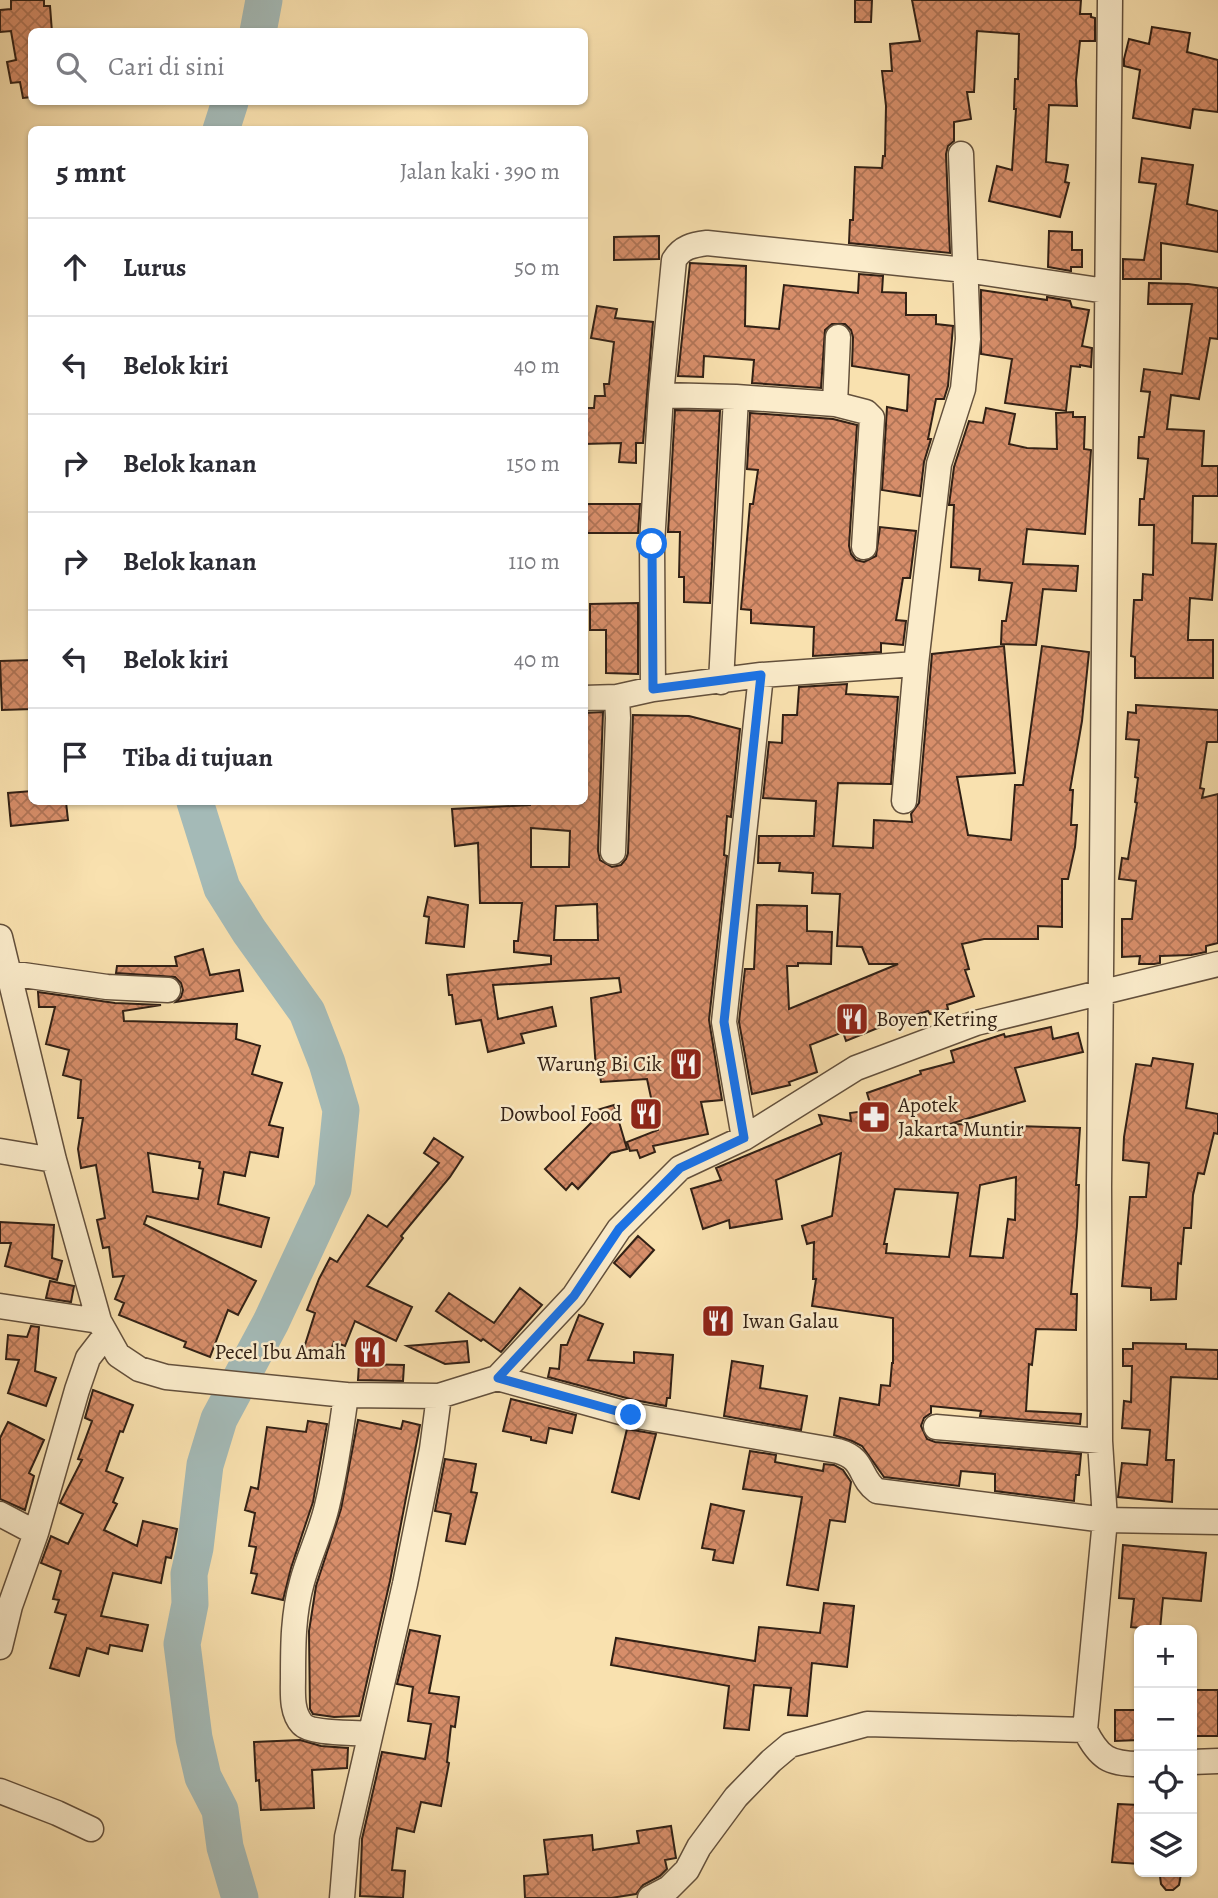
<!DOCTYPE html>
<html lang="id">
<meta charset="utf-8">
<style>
:root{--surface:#fff;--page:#f7f7f7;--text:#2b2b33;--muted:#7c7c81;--line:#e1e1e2}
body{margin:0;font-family:Alegreya,serif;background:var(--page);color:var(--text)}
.controls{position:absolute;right:21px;bottom:21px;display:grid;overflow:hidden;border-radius:10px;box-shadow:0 2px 5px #0004}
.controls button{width:63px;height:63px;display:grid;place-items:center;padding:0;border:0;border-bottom:2px solid var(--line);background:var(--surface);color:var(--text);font:35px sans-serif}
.stop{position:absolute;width:21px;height:21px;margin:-16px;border:5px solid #1a73e8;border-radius:50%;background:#fff}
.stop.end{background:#1a73e8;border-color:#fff;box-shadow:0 2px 7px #0008}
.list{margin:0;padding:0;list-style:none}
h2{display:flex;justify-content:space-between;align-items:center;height:91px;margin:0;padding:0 28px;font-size:30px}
h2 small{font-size:23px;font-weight:400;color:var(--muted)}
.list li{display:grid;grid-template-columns:46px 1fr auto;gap:21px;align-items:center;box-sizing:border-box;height:98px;padding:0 28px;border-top:2px solid var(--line)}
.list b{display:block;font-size:26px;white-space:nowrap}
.list em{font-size:23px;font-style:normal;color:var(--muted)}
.icon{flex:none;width:38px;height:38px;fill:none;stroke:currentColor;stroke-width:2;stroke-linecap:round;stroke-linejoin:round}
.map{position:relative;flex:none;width:1218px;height:1898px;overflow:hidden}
.search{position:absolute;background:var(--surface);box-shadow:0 2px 5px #0004;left:28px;top:28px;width:560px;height:77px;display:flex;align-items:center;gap:18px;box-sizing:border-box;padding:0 24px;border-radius:10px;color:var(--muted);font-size:26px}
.panel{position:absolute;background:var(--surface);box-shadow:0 2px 5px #0004;left:28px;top:126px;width:560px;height:679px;border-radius:10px}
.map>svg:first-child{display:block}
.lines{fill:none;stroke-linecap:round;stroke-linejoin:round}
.river{stroke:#a4bab7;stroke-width:37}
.building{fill:url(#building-cross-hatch);stroke:#312015;stroke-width:2;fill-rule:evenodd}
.street-casing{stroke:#63503c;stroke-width:27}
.street{stroke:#fbeccb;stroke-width:24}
.route{stroke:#1a73e8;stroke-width:9}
.labels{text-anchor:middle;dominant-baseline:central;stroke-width:5;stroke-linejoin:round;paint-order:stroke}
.poi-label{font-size:21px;fill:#312015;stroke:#fbeccb;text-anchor:start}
</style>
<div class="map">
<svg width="1218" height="1898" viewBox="0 0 1218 1898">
<defs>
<pattern id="building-cross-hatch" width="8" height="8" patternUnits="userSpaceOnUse" patternTransform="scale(1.75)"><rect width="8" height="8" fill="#d78e6a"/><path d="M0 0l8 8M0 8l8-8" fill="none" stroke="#af7456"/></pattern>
</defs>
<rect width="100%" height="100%" fill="#f9e1af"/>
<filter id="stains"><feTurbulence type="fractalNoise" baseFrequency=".00286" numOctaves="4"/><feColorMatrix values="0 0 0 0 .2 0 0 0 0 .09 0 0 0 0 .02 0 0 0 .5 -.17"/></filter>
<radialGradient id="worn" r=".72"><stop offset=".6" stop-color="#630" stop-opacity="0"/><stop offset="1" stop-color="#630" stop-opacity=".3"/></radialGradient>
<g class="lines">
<!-- river -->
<path class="river" d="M258,32L264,0
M221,130L230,102
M195,802L222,888L249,931L307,1012L327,1063L341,1110L333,1189L271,1322L219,1419L205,1465L195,1548L189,1574L190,1604L182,1644L194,1738L203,1777L220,1810L225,1847L240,1898"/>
</g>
<!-- building -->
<path class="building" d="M11,0H44V6H50L52,32H32V97L23,98L20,82L11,83L7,62L16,60L11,31L0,32V10L11,9Z
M855,0H872L871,22H855Z
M912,0H1081L1080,14H1091V17L1095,18V41H1080L1076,80L1077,106L1049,105L1046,162L1068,165L1065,182L1069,183L1060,217L989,201L997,166L1012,170L1016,109H1014L1015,79H1018L1019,34L977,31L974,92H967L971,119L954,122V141L948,146L946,154L950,253L849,243L850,220H853L855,167L882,168L883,156H885L886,106L882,71H892L890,44L920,41Z
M1152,27L1190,33L1187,52L1218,60V112L1193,109L1190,128L1133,118L1140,70L1124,66V59L1129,39L1149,44Z
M1142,158L1193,165L1187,204L1218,211V252L1161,243V279H1123V259L1144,260L1156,184L1139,182Z
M1049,231L1072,232V250H1082V267H1071V271L1048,267Z
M659,236V259L614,260V237Z
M690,263L746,266L745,326L779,329L784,285L858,293L859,274L883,276L882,292L906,293V315H936V324L953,326L948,386L944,399H936L928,439H931L924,462L920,496L882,490L887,407L907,411L909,375L852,366L853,337L851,330L845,324H832L825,330L821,388L752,383L754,360L704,356L703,377L678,376Z
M1149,283L1188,284L1218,288V339L1210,338L1199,399L1171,395L1167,429L1204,431L1202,466H1218V496H1193L1192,543L1216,544L1212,600L1190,598L1188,637V640H1213V678H1135V657L1131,656L1134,600H1142L1143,574L1153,575L1154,525H1139L1140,499H1144L1148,459L1138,458L1139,437H1144L1150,392L1141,391L1144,369L1182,374L1192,304H1148Z
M981,290L1047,300V297L1070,301L1072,307L1089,310L1082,346L1092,348L1091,367L1080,365V367L1071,366L1066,411L1005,403L1012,359L981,354Z
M597,306L617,309L615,318L653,322L643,443H636V463L619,462L621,443L584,444V408H594L595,396H605L604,384H609L614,342L591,338Z
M986,408L1015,414L1009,444L1027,448L1057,449L1056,413L1073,412V417H1085L1084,449L1091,450L1085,534L1027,529L1023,564L1078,566L1076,591L1043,589L1036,645L1001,644L1002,621H1006L1012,583L979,580L980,569L951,567L954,505H949L954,467L969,421L983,423Z
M675,410L720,411L710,603L684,602V577H679L680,532H668Z
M750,413L833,419L857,425L849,546L851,554L856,560L864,562L876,556L880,527L916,531L910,578H903L896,620L906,621L903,645L881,643V652L813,656L814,627L751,623V610L741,609L750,504H753L758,470L747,469Z
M584,504H640L638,533H584Z
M638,603V674L606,673V630H590V604Z
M1004,646L1015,773L957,777L968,835L1011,840L1015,785H1023L1042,646L1089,652L1082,721L1070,790H1073L1071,825H1077L1075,847L1068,879H1062V927L1038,926V939H984L962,944L969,969L965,970L974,996L947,1005L948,1009L930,1014L928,1011L890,1023L846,1041L843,1032L810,1045L817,1072L789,1082L790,1085L752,1094L739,1022L745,969H754L757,905L807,906V931L832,932L831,964L798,963V966H787L789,1009L898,964H869L862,947L837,946L840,894L812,893L813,873L779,871L780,863H758L759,836H814L816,801L763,798L769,742L782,743L783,715H797L799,687L847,684L846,694L898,697L891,784L838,783L833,846L873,848L874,820L912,822L911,814L919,803L932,654Z
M32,660V709L2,710L0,661Z
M1136,705L1218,710V742H1207L1200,788L1204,789L1202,798L1218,794V943L1206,946V952L1191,955L1160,956V963L1154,964H1139L1140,956L1122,957V919H1132L1136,881L1119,879L1122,858L1128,859L1137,803L1135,802L1138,778L1135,777L1139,740L1126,739L1128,712L1136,713Z
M603,712L598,851L600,860L612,867L621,865L626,859L628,853L633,715L689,716L740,729L731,817L727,816L724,855L727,856L709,1020L722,1100L701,1102L708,1134L653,1146L655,1152L640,1158L637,1150L630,1151L627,1142L658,1130L647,1079L601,1082L599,1069L596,1070L591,998L621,992L619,978L493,985L498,1019L552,1007L556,1026L521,1034L524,1043L488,1052L481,1020L456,1024L452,995H449L447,975L551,964V956L514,952V941H518L522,903H480L478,843L455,846L452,809L530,805V802H584V713ZM531,828L570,831L569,867H531ZM597,904L598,940H554L556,906Z
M32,791V802H66L68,820L11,826L8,793Z
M428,897L468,905L464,947L426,943L429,917L424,916Z
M203,949L210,975L239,970L243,991L176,1002L181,997L183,990L181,983L175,977L116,973L117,966H177L175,957Z
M38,992L115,1003L161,1005L123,1011L124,1021L237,1024L236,1039L260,1046L252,1074L282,1083L269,1125L283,1128L278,1157L250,1152L245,1176L224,1172L218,1204L269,1218L261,1247L147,1216L144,1224L256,1281L238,1315L228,1310L210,1357L184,1347L186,1342L119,1315L124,1303L115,1299L124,1276L113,1277L109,1247L103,1248L97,1220L105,1218L96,1165L81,1168L78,1149L83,1118H78L81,1080L63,1075L69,1050L46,1044L55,1007H39ZM148,1153L200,1162L199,1168L203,1169L198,1199L153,1192Z
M1051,1027L1053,1039L1078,1033L1083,1052L1015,1068L1025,1101L950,1124L1080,1128L1076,1185H1079L1077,1226L1071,1294H1077L1076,1330L1036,1329L1032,1365L1029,1364L1026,1411L1081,1414L1080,1424L980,1416L981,1411L931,1406V1413L924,1418L921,1426L927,1439L935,1442L1081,1454L1079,1475H1076L1074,1501L995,1491V1474L961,1471L959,1486L884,1477L862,1446L852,1441L834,1435L840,1398L879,1405L881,1385L890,1386L892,1363H893V1318L812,1306L816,1279H813L814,1242L807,1244L802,1226L832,1216L841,1153L776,1180L782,1219L730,1228L729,1220L703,1229L691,1189L721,1180L716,1168L822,1124L819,1115L851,1121L850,1113L872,1110L867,1093L921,1074L920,1071L954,1062L951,1051L1004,1034L1005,1037ZM1016,1177L1015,1220L1008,1219L1003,1258L970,1256L980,1185ZM895,1189L958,1193L949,1257L886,1253L887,1244H884Z
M1153,1058L1193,1064L1186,1108L1218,1114V1134L1214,1133L1204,1174L1198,1173L1193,1195L1191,1228H1184L1181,1264L1178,1263L1176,1299L1151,1300V1288L1122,1286L1130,1197H1146L1149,1163L1123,1160L1124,1137L1136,1064L1151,1066Z
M614,1105L627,1149L611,1153L578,1189L572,1183L566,1190L545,1169L596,1118L594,1111Z
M434,1138L463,1157L450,1177L401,1236L403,1238L367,1286L412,1307L396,1341L355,1321L345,1346L334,1342L328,1357L304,1348L315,1313L307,1310L319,1279L330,1258L337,1262L368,1215L387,1227L439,1163L424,1153Z
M0,1222L54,1225L52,1258L62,1261L57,1280L5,1266L11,1243H0Z
M638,1236L654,1250L630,1277L614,1263Z
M50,1281L74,1286L71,1302L46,1298Z
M520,1288L542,1305L501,1352L483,1339L481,1341L436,1311L449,1293L494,1323Z
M579,1315L603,1324L588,1360L634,1363V1352L673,1355L670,1398H667L666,1406L634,1400L548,1377L550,1368L559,1369L561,1345H567Z
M31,1326L39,1327L35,1371L56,1378L46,1406L8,1393L19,1360L6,1359L8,1335L27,1337Z
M467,1341L469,1362L445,1364L407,1346Z
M1133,1343L1186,1344V1349L1218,1350V1379L1171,1377L1166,1460H1174L1172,1502L1118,1497L1122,1463L1147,1465L1150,1430L1122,1428L1124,1401L1131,1402L1132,1366H1123V1349H1133Z
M732,1361L763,1366L760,1388L807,1396L801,1430L724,1416Z
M359,1364L404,1365L403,1381L358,1380Z
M93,1390L133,1405L123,1432L120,1431L106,1471L123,1478L113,1502L117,1504L104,1530L137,1546L143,1521L177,1529L171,1558L166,1557L161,1583L113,1573L101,1616L148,1625L142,1651L110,1645L108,1654L87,1648L79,1676L50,1668L66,1615L55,1612L59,1600L53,1599L61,1571L41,1563L51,1536L68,1544L83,1514L60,1503L82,1460L78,1459L92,1421L85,1418Z
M511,1399L576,1415L572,1433L549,1428L546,1443L531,1440V1437L503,1431Z
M358,1420L401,1429L403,1421L420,1425L390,1581L359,1716L334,1717L313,1714L310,1709L309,1631L316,1586L341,1509Z
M308,1421L327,1424L313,1502L291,1568L283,1600L252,1593L257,1574L251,1573L256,1547L249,1546L255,1513L245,1510L251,1487L258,1489L267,1427L306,1432Z
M8,1422L44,1440L29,1473L34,1476L25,1510L0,1499V1438Z
M627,1429L656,1434L639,1499L612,1492Z
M750,1451L776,1455L775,1462L823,1471L824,1464L834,1465L843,1470L851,1482L845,1522L830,1520L818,1590L787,1585L802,1497L743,1489Z
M445,1459L476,1464L471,1492L477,1493L465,1544L446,1541L451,1514L435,1511Z
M711,1504L744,1511L733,1563L713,1560L715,1550L702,1548Z
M1123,1545L1206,1553L1201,1601L1163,1598L1160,1630L1131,1627L1134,1599L1119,1598Z
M824,1603L854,1606L847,1667L812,1663L807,1716L788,1715L791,1688L754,1685L749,1730L724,1728L729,1686L611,1665L616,1638L755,1661L759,1627L820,1633Z
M410,1630L440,1636L429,1693L459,1697L455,1727L451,1726L447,1762L449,1763L441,1806L421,1802L414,1832L397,1828L392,1870L405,1871L403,1898L360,1896L362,1839L382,1752L425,1759L431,1724L408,1721L413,1687L397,1684Z
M1193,1690H1218V1736H1192Z
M1115,1710H1139V1740L1115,1741Z
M300,1740L321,1746L348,1748L347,1768L312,1770L314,1808L261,1810L259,1780L256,1781L254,1742Z
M1118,1804L1139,1805V1864L1112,1862Z
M671,1826L676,1858L665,1860L667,1869L660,1876L643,1885L636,1894L611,1898H525L524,1876L548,1874L544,1840L592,1835L593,1850L639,1843L637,1831Z
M1167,1872L1181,1874L1179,1885L1173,1890H1166L1161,1884L1160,1876Z"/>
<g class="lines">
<defs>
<path id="street" d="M1110,0L1099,1187L1100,1441L1105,1520L1085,1730C1099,1758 1109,1764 1139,1764
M661,395L736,397L721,682
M736,397L835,404L838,337
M835,404L866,412L872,418L864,547
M653,689L652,544L661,395L674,260C682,247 692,245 707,243L965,270L1106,291
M584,698L617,697L653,689L761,675L916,664
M904,801L916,664L939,464L963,389L968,339L961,154
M613,852L618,718L617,697
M0,937L54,1160L99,1321L118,1355L139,1369L166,1377L346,1395L439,1396L497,1378L574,1296L619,1229L680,1168L744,1138L856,1068L976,1023L1218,964
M9,973L107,987L168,990
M744,1138L724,1022L761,675
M0,1151L54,1160
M0,1306L99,1321
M497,1378L631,1415L838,1451C866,1459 858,1477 877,1491L1105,1520L1218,1522
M346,1395C341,1432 336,1469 327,1506C321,1532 309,1556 302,1582C293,1614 293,1645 293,1678C293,1692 291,1712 302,1724C311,1734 354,1732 369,1734
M936,1427L1100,1441
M0,1514L36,1533
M0,1647L10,1606L36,1533L77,1390L88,1358L105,1336
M1192,1762L1218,1761
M0,1791L57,1813L91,1829
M342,1898L347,1837L405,1584L432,1449L439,1396
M650,1898L669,1888L687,1870L699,1847L736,1797L771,1761L790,1745L867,1724L1085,1730"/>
</defs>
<!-- street casing -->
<use href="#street" class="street-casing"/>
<!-- street -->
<use href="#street" class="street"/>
</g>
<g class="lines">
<!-- route -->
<path class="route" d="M631,1415L498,1378L574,1296L619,1229L680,1168L744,1138L724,1022L761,675L653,689L652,544"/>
</g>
<!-- icons -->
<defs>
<symbol id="restaurant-square" viewBox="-11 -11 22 22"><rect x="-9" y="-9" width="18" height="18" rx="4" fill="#8f2418" stroke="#fbeccb"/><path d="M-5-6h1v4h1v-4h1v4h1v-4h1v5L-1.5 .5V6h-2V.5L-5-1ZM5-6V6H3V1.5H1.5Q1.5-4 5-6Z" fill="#fff"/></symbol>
<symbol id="pharmacy-square" viewBox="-11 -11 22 22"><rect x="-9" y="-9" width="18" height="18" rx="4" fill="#8f2418" stroke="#fbeccb"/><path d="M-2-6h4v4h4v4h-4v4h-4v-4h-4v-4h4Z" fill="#fff"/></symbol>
</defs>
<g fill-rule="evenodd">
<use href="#restaurant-square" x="833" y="1000" width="38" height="38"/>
<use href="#restaurant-square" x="667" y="1045" width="38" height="38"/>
<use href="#restaurant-square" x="627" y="1095" width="38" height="38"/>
<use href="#pharmacy-square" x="855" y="1098" width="38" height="38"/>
<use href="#restaurant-square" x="699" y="1302" width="38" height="38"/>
<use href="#restaurant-square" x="351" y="1333" width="38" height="38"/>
</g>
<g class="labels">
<!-- poi labels -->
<g class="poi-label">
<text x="876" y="1019">Boyen Ketring</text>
<text x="662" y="1064" text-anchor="end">Warung Bi Cik</text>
<text x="898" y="1105">Apotek<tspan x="898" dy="24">Jakarta Muntir</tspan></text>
<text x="622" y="1114" text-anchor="end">Dowbool Food</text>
<text x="742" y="1321">Iwan Galau</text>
<text x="346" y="1352" text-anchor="end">Pecel Ibu Amah</text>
</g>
</g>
<rect width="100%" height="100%" filter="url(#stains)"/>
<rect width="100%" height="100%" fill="url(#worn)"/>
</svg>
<div class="controls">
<button>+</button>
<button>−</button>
<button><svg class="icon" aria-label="locate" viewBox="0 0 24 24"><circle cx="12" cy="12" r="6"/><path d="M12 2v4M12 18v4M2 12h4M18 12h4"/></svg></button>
<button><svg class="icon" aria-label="layers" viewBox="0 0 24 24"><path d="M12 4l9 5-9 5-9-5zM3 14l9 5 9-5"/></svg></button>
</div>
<div class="stop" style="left:652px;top:544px"></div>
<div class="stop end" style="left:631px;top:1415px"></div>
<div class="search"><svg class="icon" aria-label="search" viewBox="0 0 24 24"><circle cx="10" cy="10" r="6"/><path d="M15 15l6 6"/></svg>Cari di sini</div>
<section class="panel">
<h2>5 mnt<small>Jalan kaki · 390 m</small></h2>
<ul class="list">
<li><svg class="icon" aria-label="ahead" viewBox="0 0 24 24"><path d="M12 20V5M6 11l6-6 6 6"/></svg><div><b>Lurus</b></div><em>50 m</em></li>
<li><svg class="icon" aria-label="left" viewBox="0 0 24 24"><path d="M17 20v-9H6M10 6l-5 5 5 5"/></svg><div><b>Belok kiri</b></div><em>40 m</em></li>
<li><svg class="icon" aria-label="right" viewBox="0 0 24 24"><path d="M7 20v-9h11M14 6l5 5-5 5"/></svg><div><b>Belok kanan</b></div><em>150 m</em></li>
<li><svg class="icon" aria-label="right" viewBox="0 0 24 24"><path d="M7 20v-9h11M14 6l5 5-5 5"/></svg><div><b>Belok kanan</b></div><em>110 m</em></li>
<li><svg class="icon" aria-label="left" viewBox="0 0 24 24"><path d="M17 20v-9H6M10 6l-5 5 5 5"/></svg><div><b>Belok kiri</b></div><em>40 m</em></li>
<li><svg class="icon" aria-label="arrive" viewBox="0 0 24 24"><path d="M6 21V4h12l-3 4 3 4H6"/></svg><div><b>Tiba di tujuan</b></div></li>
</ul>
</section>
</div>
